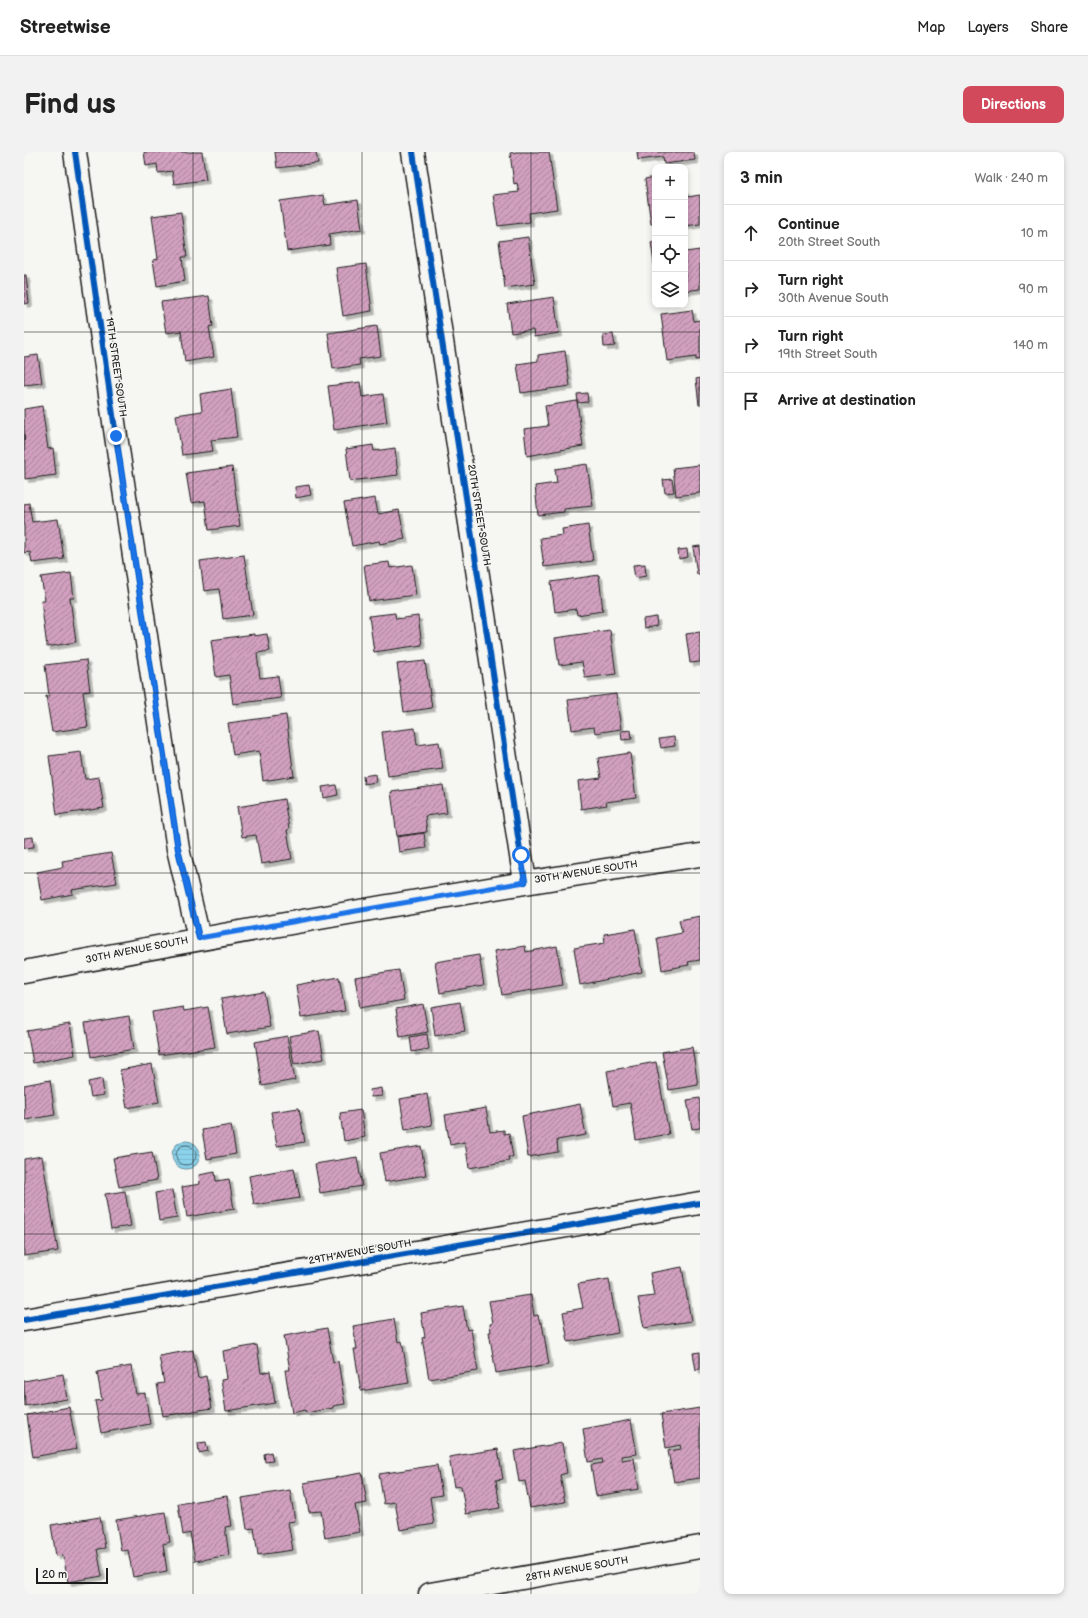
<!DOCTYPE html>
<meta charset="utf-8">
<style>
:root{--surface:#fff;--page:#f2f2f2;--text:#222;--muted:#767676;--line:#e0e0e0;--accent:#d1495b}
body{margin:0;font-family:"Balsamiq Sans",sans-serif;background:var(--page);color:var(--text)}
.controls{position:absolute;right:12px;top:12px;display:grid;overflow:hidden;border-radius:8px;box-shadow:0 2px 6px #0003}
.controls button{width:36px;height:36px;display:grid;place-items:center;padding:0;border:0;border-bottom:1px solid var(--line);background:var(--surface);color:var(--text);font:20px sans-serif}
.scale{position:absolute;left:12px;bottom:10px;width:72px;box-sizing:border-box;padding-left:4px;border:2px solid #1c1c1c;border-top:0;font-size:11px;line-height:14px;white-space:nowrap;color:#1c1c1c;-webkit-text-stroke:3px #f6f6f2;paint-order:stroke}
.stop{position:absolute;width:12px;height:12px;margin:-9px;border:3px solid #1a73e8;border-radius:50%;background:#fff}
.stop.end{background:#1a73e8;border-color:#fff;box-shadow:0 1px 4px #0008}
.list{margin:0;padding:0;list-style:none}
h2{display:flex;justify-content:space-between;align-items:center;height:52px;margin:0;padding:0 16px;font-size:17px}
h2 small{font-size:13px;font-weight:400;color:var(--muted)}
.list li{display:grid;grid-template-columns:26px 1fr auto;gap:12px;align-items:center;box-sizing:border-box;height:56px;padding:0 16px;border-top:1px solid var(--line)}
.list b{display:block;font-size:15px;white-space:nowrap}
.list p{margin:0;font-size:13px;white-space:nowrap;color:var(--muted)}
.list em{font-size:13px;font-style:normal;color:var(--muted)}
.icon{flex:none;width:22px;height:22px;fill:none;stroke:currentColor;stroke-width:2;stroke-linecap:round;stroke-linejoin:round}
.map{position:relative;flex:none;width:676px;height:1442px;overflow:hidden;border-radius:8px}
header{display:flex;align-items:center;gap:24px;box-sizing:border-box;height:56px;padding:0 20px;background:var(--surface);border-bottom:1px solid var(--line)}
header strong{font-size:19px}
nav{display:flex;gap:22px;margin-inline-start:auto;font-size:14px}
.intro{display:flex;align-items:center;justify-content:space-between;box-sizing:border-box;height:96px;padding:0 24px}
h1{margin:0;font-size:28px}
.button{padding:10px 18px;border-radius:8px;background:var(--accent);color:#fff;font-size:14px;font-weight:700}
main{display:flex;gap:24px;padding:0 24px}
aside{flex:1;background:var(--surface);border-radius:8px;box-shadow:0 2px 6px #0003}
.map>svg:first-child{display:block}
.water{fill:url(#water-rules);stroke:#5f8a99}
.lines{fill:none;stroke-linecap:round;stroke-linejoin:round}
.shore{stroke:#48656f;stroke-width:1}
.building{fill:url(#building-hatch);stroke:#1c1c1c;filter:url(#shadow)}
.minor-casing{stroke:#1c1c1c;stroke-width:25}
.minor{stroke:#f6f6f2;stroke-width:22}
.cycleway-casing{stroke:#f6f6f2;stroke-width:8}
.cycleway{stroke:#0057b8;stroke-width:6}
.route{stroke:#1a73e8;stroke-width:5}
.grid{fill:none;stroke:#1c1c1c;stroke-width:1;stroke-opacity:0.55}
.labels{text-anchor:middle;dominant-baseline:central;stroke-width:3;stroke-linejoin:round;paint-order:stroke}
.street-label{font-size:10px;fill:#1c1c1c;stroke:#f6f6f2}
</style>
<header>
<strong>Streetwise</strong>
<nav><a>Map</a><a>Layers</a><a>Share</a></nav>
</header>
<div class="intro"><h1>Find us</h1><a class="button">Directions</a></div>
<main>
<div class="map">
<svg width="676" height="1442" viewBox="0 0 676 1442">
<defs>
<pattern id="water-rules" width="6" height="5" patternUnits="userSpaceOnUse"><rect width="6" height="5" fill="#8bd3ec"/><path d="M0 2.5h6" fill="none" stroke="#77b5ca"/></pattern>
<pattern id="building-hatch" width="6" height="6" patternUnits="userSpaceOnUse"><rect width="6" height="6" fill="#d1a0bf"/><path d="M-1 1l2-2M0 6l6-6M5 7l2-2" fill="none" stroke="#a9829a"/></pattern>
<filter id="shadow"><feDropShadow dx="3.5" dy="3.5" stdDeviation="0" flood-color="#0004"/></filter>
</defs>
<rect width="100%" height="100%" fill="#f6f6f2"/>
<filter id="ink" filterUnits="userSpaceOnUse"><feTurbulence type="fractalNoise" baseFrequency=".025" numOctaves="2"/><feDisplacementMap in="SourceGraphic" scale="8" xChannelSelector="R" yChannelSelector="G"/><feConvolveMatrix kernelMatrix="1 2 1 2 8 2 1 2 1" color-interpolation-filters="sRGB"/></filter>
<g filter="url(#ink)">
<!-- water -->
<path class="water" d="M148 1003a14 14 0 1 1 28 0a14 14 0 1 1-28 0Z"/>
<g class="lines">
<!-- shore -->
<path class="shore" d="M152 1003a10 10 0 1 1 20 0a10 10 0 1 1-20 0Z"/>
</g>
<!-- building -->
<path class="building" d="M120,0H178L182,28L150,32L148,19L134,21L133,12L122,14Z
M251,0H292L294,11L253,16Z
M492,0H525L533,57L505,61L506,70L474,74L469,43L495,40L493,31L490,32L486,1Z
M613,0H670L671,8L640,12L639,5L614,8Z
M631,25V72H627L621,27Z
M661,38L663,45L676,43V72L661,74Z
M299,43L301,53L334,48L338,77L305,82L306,93L263,99L256,49Z
M157,60L163,105H158L161,129L133,134L129,108L134,107L128,64Z
M504,85L511,132L481,136L475,89Z
M627,90H631V119Z
M676,98V137L661,139V100Z
M342,112L348,159L319,164L312,116Z
M0,123H2L5,151L0,152Z
M185,144L189,174L185,175L190,205L161,210L157,179L142,181L137,150Z
M530,145L535,181L510,185L509,178L487,181L483,152Z
M668,158L670,169L676,168V207L672,208V205L643,209L637,162Z
M353,174L357,204L335,207L336,213L309,217L304,181Z
M589,182L591,194L580,195L579,183Z
M541,199L546,234L497,241L493,212L514,209V203Z
M14,203L18,231L0,233V205Z
M676,226V253H675L672,227Z
M336,230L338,245L359,242L363,270L310,278L304,234Z
M207,237L213,285L187,288L189,299L158,303L152,263L178,259L176,242Z
M563,241L564,250L554,251L553,242Z
M553,249L559,294L503,304L500,277L524,274L521,254Z
M18,254L24,297L29,296L32,323L1,327L0,257Z
M349,293L350,299L371,296L374,323L326,329L322,297Z
M563,312L569,354L540,357V360L514,363L511,334L533,331L531,317Z
M676,313V341L652,344L649,316Z
M208,315L216,374L185,378L181,349L167,351L162,321Z
M648,327L650,340L641,341L639,328Z
M285,333L287,343L272,346L271,335Z
M351,346L354,362L375,358L381,387L356,392L355,389L328,394L320,351Z
M5,351L8,370L34,367L40,407L8,411L6,400L0,401V352Z
M564,373L569,409L520,415L516,386L539,383L538,377Z
M676,394V422H673L669,395Z
M663,397L664,405L655,407L654,398Z
M220,403L229,463L199,467L195,437L180,439L176,409Z
M365,410L366,416L388,413L392,443L345,449L340,413Z
M621,412L622,424L611,426L609,413Z
M47,421L50,446H46L52,490L23,495L17,449H21L17,425Z
M575,423L579,459L553,463L552,457L531,460L527,430Z
M371,461L372,467L394,464L398,493L350,500L345,464Z
M632,465L633,474L620,476L619,467Z
M586,478L592,522L561,526L558,510L535,513L531,486Z
M676,480V510L666,511L662,482Z
M230,482V484L243,482L246,499L233,501L236,526L254,524L257,546L209,552L205,523L192,525L187,488Z
M62,508L66,539L59,540L64,575L28,580L22,544H25L21,513Z
M401,509L408,556L380,560L373,512Z
M592,542L597,577L571,581L570,575L548,578L544,548Z
M262,563L270,624L239,629L235,599L209,603L204,571Z
M391,576L393,593L415,590L419,617L364,624L358,580Z
M607,578L608,587L598,588L597,579Z
M650,585L651,594L637,596L635,587Z
M57,600L61,627L75,625L80,656L33,663L25,604Z
M606,601L612,646L582,650L583,653L557,657L554,629L577,626L574,606Z
M351,622L352,630L340,632L339,624Z
M312,633L314,643L300,646L298,635Z
M419,633L423,661L401,664L403,680L373,684L367,640Z
M260,647L265,677L263,678L268,707L237,712L232,683L218,685L213,655Z
M400,681L402,696L375,700L373,685Z
M9,685L10,695L0,696V686Z
M87,701L93,731L48,738L49,742L18,748L13,720L39,715L38,709Z
M676,764V808L664,810L665,813L638,818L633,786L658,781L655,768Z
M611,777L618,820L556,833L550,796L581,791L580,782Z
M501,794L502,800L533,794L539,833L478,843L470,799Z
M455,803L460,833L416,841L411,810Z
M375,818L380,848L336,856L331,825Z
M315,825L321,859L277,866L272,833Z
M240,840L246,875L203,882L197,847Z
M436,850L441,879L411,884L407,855Z
M399,852L404,880L376,885L372,857Z
M159,855L160,859L184,855L191,895L135,903L128,860Z
M105,864L110,897L67,905L61,871Z
M46,872L51,903L9,911L3,879Z
M295,879L300,907L270,912L265,884Z
M403,882L405,897L388,900L386,885Z
M263,884L271,928L238,934L231,890Z
M668,895L674,933L645,938L638,900Z
M632,910L645,982L612,988L606,951L589,954L583,919Z
M128,912L135,950L103,956L96,918Z
M78,927L80,943L67,945L64,930Z
M26,928L31,963L1,968L0,933Z
M357,936L358,944L347,945L346,938Z
M403,942L408,973L381,978L376,947Z
M676,946V976L668,977L663,948Z
M556,952L562,983L533,988L534,1000L504,1005L498,964Z
M275,956L281,990L253,994L247,960Z
M462,956L466,980L480,978V982L485,981L489,1005H484L485,1009L445,1016L441,990L426,993L421,963Z
M337,958L341,985L320,989L316,961Z
M207,973L212,1002L183,1007L178,978Z
M397,994L402,1023L361,1030L356,1001Z
M128,1000L133,1028L95,1035L89,1006Z
M18,1004L34,1099L0,1104V1007Z
M333,1005L338,1034L296,1041L291,1012Z
M270,1016L276,1046L230,1053L225,1024Z
M191,1020L192,1029L205,1027L210,1057L163,1065L158,1035L176,1032L175,1023Z
M148,1038L153,1066L135,1069L131,1041Z
M101,1039L107,1074L87,1077L81,1042Z
M658,1115L667,1169L620,1176L614,1146L630,1144L626,1121Z
M585,1127L594,1181L544,1190L539,1160L559,1156L554,1132Z
M507,1143L510,1164L514,1163L516,1171H518L525,1212L472,1221L465,1180H467L466,1172L469,1171L465,1149Z
M439,1154L443,1178L447,1177L454,1219L405,1227L398,1186L401,1185L397,1161Z
M370,1167L374,1190L378,1189L385,1231L337,1239L330,1197H333L329,1174Z
M303,1176L309,1210L314,1209L321,1252L309,1254V1256L282,1261L281,1258L268,1261L261,1218H266L260,1184Z
M233,1193L237,1221L246,1219L251,1251L202,1259L197,1228L203,1227L199,1199Z
M169,1198L174,1226L182,1224L188,1256L139,1264L133,1232L140,1231L135,1204Z
M676,1200V1217L672,1218L669,1201Z
M107,1214L112,1242L121,1241L126,1272L77,1281L71,1249L78,1248L73,1220Z
M39,1222L43,1247L1,1254L0,1229Z
M45,1255L53,1297L9,1305L3,1263Z
M676,1256V1326L650,1330L644,1299L657,1297L656,1293L642,1296L637,1262Z
M607,1268L613,1302L597,1304L598,1308L610,1306L615,1337L572,1344L567,1313L579,1311L578,1307L564,1310L559,1277Z
M182,1290L184,1299L175,1301L174,1291Z
M538,1291L543,1321L536,1323L541,1350L506,1356L501,1329L495,1330L490,1299Z
M474,1297L479,1327L472,1328L476,1356L442,1362L437,1334L430,1335L425,1305Z
M247,1300L249,1309L241,1310L240,1302Z
M413,1313L418,1343L406,1345L410,1372L376,1378L371,1350L360,1352L355,1322Z
M338,1321L343,1351L331,1353L336,1380L301,1386L297,1359L285,1360L280,1331Z
M266,1338L271,1369L264,1370L269,1398L234,1403L230,1376L223,1377L218,1346Z
M203,1344L208,1374L201,1375L205,1403L171,1409L166,1381L159,1383L154,1352Z
M141,1360L146,1390L139,1392L143,1419L109,1425L104,1398L97,1399L92,1368Z
M76,1365L81,1396L73,1397L78,1424L44,1430L39,1403L32,1404L27,1373Z"/>
<g class="lines">
<defs>
<path id="minor" d="M51,0L92,284L154,697L175,786
M389,0L501,730
M0,820C225,777 450,738 676,703
M0,1168L676,1051
M406,1442L676,1395"/>
</defs>
<!-- minor casing -->
<use href="#minor" class="minor-casing"/>
<!-- minor -->
<use href="#minor" class="minor"/>
<defs>
<path id="cycleway" d="M51,0L92,284L154,697L175,786
M389,0L501,730
M0,1168L676,1051"/>
</defs>
<!-- cycleway casing -->
<use href="#cycleway" class="cycleway-casing"/>
<!-- cycleway -->
<use href="#cycleway" class="cycleway"/>
</g>
</g>
<g class="lines" filter="url(#ink)">
<!-- route -->
<path class="route" d="M92,284L154,697L175,786L501,730L497,703"/>
</g>
<!-- grid -->
<path class="grid" d="M169,0V1442M338,0V1442M507,0V1442M0,180H676M0,360H676M0,541H676M0,721H676M0,901H676M0,1082H676M0,1262H676"/>
<g class="labels">
<!-- street labels -->
<g class="street-label">
<text transform="translate(92 215) rotate(82)">19TH STREET SOUTH</text>
<text transform="translate(455 363) rotate(81)">20TH STREET SOUTH</text>
<text transform="translate(562 720) rotate(-9)">30TH AVENUE SOUTH</text>
<text transform="translate(113 798) rotate(-11)">30TH AVENUE SOUTH</text>
<text transform="translate(336 1100) rotate(-10)">29TH AVENUE SOUTH</text>
<text transform="translate(553 1417) rotate(-10)">28TH AVENUE SOUTH</text>
</g>
</g>
</svg>
<div class="controls">
<button>+</button>
<button>−</button>
<button><svg class="icon" aria-label="locate" viewBox="0 0 24 24"><circle cx="12" cy="12" r="6"/><path d="M12 2v4M12 18v4M2 12h4M18 12h4"/></svg></button>
<button><svg class="icon" aria-label="layers" viewBox="0 0 24 24"><path d="M12 4l9 5-9 5-9-5zM3 14l9 5 9-5"/></svg></button>
</div>
<div class="scale">20 m</div>
<div class="stop" style="left:497px;top:703px"></div>
<div class="stop end" style="left:92px;top:284px"></div>
</div>
<aside>
<h2>3 min<small>Walk · 240 m</small></h2>
<ul class="list">
<li><svg class="icon" aria-label="ahead" viewBox="0 0 24 24"><path d="M12 20V5M6 11l6-6 6 6"/></svg><div><b>Continue</b><p>20th Street South</p></div><em>10 m</em></li>
<li><svg class="icon" aria-label="right" viewBox="0 0 24 24"><path d="M7 20v-9h11M14 6l5 5-5 5"/></svg><div><b>Turn right</b><p>30th Avenue South</p></div><em>90 m</em></li>
<li><svg class="icon" aria-label="right" viewBox="0 0 24 24"><path d="M7 20v-9h11M14 6l5 5-5 5"/></svg><div><b>Turn right</b><p>19th Street South</p></div><em>140 m</em></li>
<li><svg class="icon" aria-label="arrive" viewBox="0 0 24 24"><path d="M6 21V4h12l-3 4 3 4H6"/></svg><div><b>Arrive at destination</b></div></li>
</ul>
</aside>
</main>
